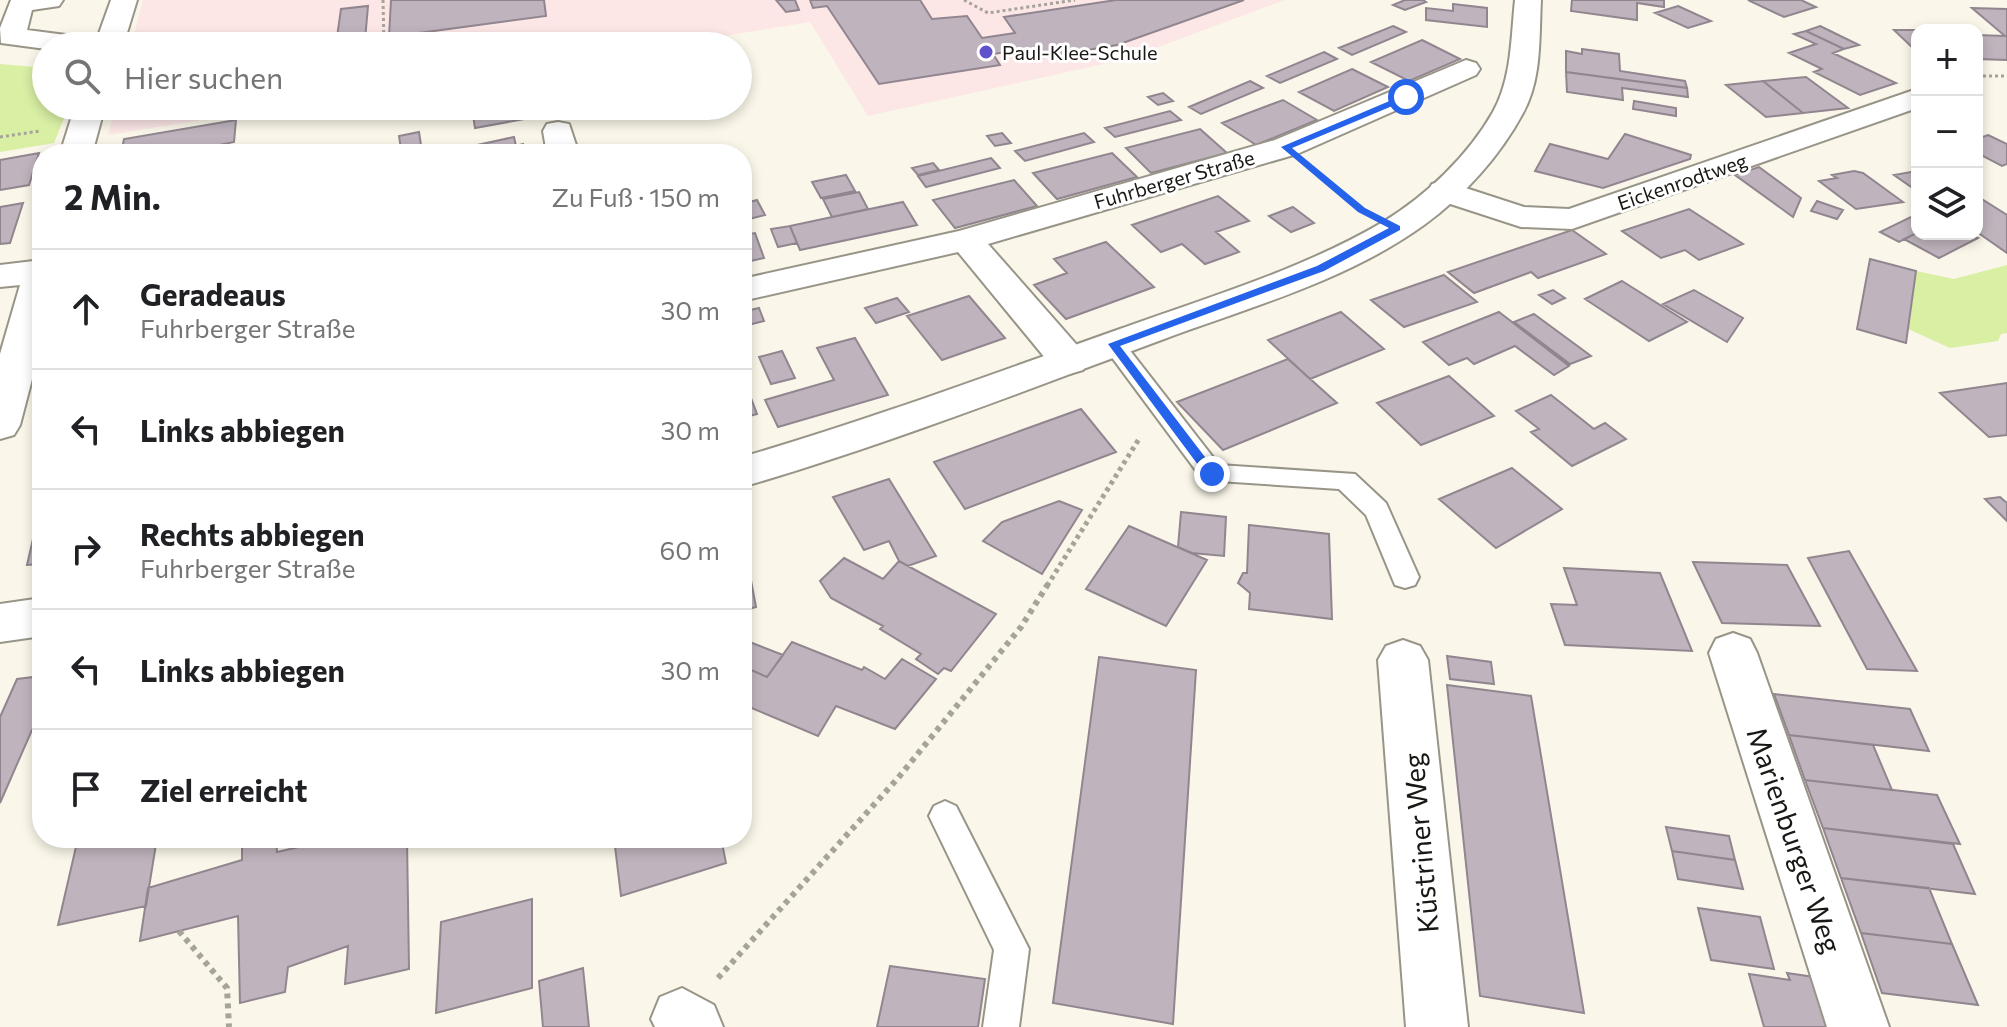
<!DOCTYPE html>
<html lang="de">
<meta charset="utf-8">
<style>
:root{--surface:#fff;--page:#f2f2f2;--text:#202124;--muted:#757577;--line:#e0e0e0}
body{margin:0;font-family:Commissioner,sans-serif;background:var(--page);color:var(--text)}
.controls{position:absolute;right:24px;top:24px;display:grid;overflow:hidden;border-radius:16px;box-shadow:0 4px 12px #0003}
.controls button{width:72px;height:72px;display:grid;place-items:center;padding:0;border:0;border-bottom:2px solid var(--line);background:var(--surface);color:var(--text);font:40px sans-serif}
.stop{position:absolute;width:24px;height:24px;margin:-18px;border:6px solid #2563eb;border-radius:50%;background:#fff}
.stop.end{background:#2563eb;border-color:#fff;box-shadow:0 2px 8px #0008}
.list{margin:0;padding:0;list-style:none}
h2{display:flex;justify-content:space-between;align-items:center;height:104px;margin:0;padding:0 32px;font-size:34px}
h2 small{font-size:26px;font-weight:400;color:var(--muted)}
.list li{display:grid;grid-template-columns:52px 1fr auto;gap:24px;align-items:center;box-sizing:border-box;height:120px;padding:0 32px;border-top:2px solid var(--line)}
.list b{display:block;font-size:30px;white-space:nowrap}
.list p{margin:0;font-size:26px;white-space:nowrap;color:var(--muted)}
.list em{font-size:26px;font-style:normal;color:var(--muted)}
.icon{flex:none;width:44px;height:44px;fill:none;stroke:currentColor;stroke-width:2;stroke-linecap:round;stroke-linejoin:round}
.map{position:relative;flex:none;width:2007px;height:1027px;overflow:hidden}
.search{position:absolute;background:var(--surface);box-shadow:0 4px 12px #0003;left:32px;top:32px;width:720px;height:88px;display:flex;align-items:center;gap:20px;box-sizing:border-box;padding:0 28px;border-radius:44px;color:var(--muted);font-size:30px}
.panel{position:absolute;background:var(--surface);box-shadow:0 4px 12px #0003;left:32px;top:144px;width:720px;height:704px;border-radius:32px}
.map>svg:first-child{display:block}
.education{fill:#fce6e6}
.green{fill:#d9efa4}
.building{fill:#bfb4bd;stroke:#91868f;stroke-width:2}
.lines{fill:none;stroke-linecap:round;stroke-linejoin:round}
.lane-casing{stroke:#989588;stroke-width:4}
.street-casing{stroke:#989588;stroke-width:4}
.secondary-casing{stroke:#989588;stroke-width:4}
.path-far2{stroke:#a6a399;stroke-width:3;stroke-dasharray:3 3;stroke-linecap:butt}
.path-far1{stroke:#a6a399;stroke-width:5;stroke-dasharray:4 4;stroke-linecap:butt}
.path{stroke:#a6a399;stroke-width:6;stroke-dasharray:5 5;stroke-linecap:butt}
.lane{fill:#fff;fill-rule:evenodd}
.street{fill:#fff;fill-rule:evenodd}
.secondary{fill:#fff;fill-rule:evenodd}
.route{fill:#2563eb}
.poi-dot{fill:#5f52cb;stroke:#fff;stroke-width:3}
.labels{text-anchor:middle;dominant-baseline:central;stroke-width:6;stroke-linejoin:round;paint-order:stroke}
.far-poi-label{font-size:20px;fill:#1a1814;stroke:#fff;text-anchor:start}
.far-street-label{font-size:20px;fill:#1a1814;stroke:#fff}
.near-street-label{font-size:28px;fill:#1a1814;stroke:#fff}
</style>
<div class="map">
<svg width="2007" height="1027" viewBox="0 0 2007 1027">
<rect width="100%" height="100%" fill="#faf6e9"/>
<!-- education -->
<path class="education" d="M143,0H1285L1126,59L868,116L810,22L662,46H131Z
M116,106H288L108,135Z"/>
<!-- green -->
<path class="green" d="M0,64L46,68V106H69L54,143L0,152Z
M2007,265V333L2001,334L1998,341L1950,348L1908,329L1916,271L1954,279Z"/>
<!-- building -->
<path class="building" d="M391,0H544L546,16L389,37Z
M776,0H795L799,10L786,12Z
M810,0H920L932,19L967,16L982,38L1015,33L1004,17L1116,0H1244L1117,45L1034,59L1027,49L993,54L1000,65L879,84L827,6L813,8Z
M1405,0H1423L1426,2L1405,10L1393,5Z
M1572,0H1664V7L1637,3V20L1571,11Z
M1748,0H1801L1816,7L1784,17Z
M1453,4L1487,8V27L1426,20V8L1453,11Z
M368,6L365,40L336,44L341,9Z
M1678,6L1711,21L1688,28L1655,13Z
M1972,8L2007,9V60L1977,59V35L2005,36Z
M1393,26L1406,32L1352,55L1339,48Z
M1820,26L1859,45L1844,49L1806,31Z
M1894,30H1917V52Z
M1806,31L1844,49L1833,53L1896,83L1860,95L1814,72L1822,69L1789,53L1816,44L1794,34Z
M1422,40L1460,59L1409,81L1371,62Z
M1582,49L1619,54L1620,71L1685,81L1687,88L1566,72V51L1582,54Z
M1324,52L1337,59L1280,83L1267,76Z
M1352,69L1388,87L1334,111L1299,92Z
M1566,72L1687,88L1688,97L1622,88L1623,100L1567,92Z
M1806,77L1848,108L1803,113L1763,81Z
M1250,81L1263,88L1201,114L1189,107Z
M1763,81L1803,113L1766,117L1726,85Z
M1163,93L1173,101L1158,105L1148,97Z
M1283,100L1317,120L1256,145L1222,123Z
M1634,101L1676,108V116L1633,109Z
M458,106H538L541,116L475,128L473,115L460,118Z
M1170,111L1181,120L1115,137L1105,128Z
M236,120L234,142L176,154H121L124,139Z
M1200,129L1227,153L1151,173L1126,148Z
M419,132L421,145L401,149L399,136Z
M1002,133L1011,143L995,146L987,136Z
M1084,133L1094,142L1025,161L1015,151Z
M1625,134L1691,155L1690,159L1603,188L1535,171L1550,144L1608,159Z
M1988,135L2007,144V164L2002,166L1977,153V139Z
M514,137L516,146L523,144L525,154H436Z
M39,153L29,185L0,190V160Z
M1112,153L1137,177L1057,199L1033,173Z
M991,158L1000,168L926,187L918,176Z
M933,163L939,170L918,175L912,168Z
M1759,167L1801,198L1793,217L1735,175Z
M1854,171L1863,173L1903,202L1856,209L1819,181L1837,178L1832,175Z
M1917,171V191L1894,175Z
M846,175L855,191L821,198L812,182Z
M1014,180L1037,206L955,228L933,200Z
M859,192L868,209L832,217L823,199Z
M1218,196L1249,221L1216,232L1239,252L1205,264L1182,244L1161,252L1132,225Z
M1977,196L2007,215V253L1977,232Z
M757,200L765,215L745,220L742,204Z
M1817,201L1843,210L1837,219L1811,211Z
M903,202L917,225L800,250L790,226Z
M23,203L10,243L0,244V207Z
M1293,207L1314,223L1291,232L1269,216Z
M1689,209L1743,244L1699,260L1685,250L1661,258L1622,231Z
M1917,214V233L1899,242L1880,232Z
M790,226L797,243L778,247L771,229Z
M1572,230L1606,254L1538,278L1531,272L1474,293L1448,272Z
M755,233L764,258L742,263V235Z
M1917,233L1969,234L1978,238L1939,258L1904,239Z
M1106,242L1154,287L1066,319L1034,285L1067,273L1054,259Z
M1870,259L1916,271L1906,343L1857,329Z
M1444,275L1477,302L1404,327L1371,300Z
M1622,281L1687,322L1649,341L1585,299Z
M1553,290L1565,298L1552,304L1539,295Z
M1694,290L1743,318L1727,342L1663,304Z
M969,296L1005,338L942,360L907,316Z
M897,298L909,312L876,323L865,308Z
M759,308L764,321L744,326L742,312Z
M1341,312L1384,349L1310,379L1268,340Z
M1499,312L1569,366L1554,375L1515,346L1474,364L1467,358L1449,365L1423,342Z
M1534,314L1591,356L1570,364L1514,322Z
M855,338L888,395L778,427L765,400L834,380L817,348Z
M782,351L795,378L771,384L759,357Z
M1288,359L1337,403L1223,450L1177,402Z
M1449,376L1494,416L1421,445L1377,403Z
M2007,383V435L1989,437L1940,393Z
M748,390L757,414L742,418V392Z
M1551,395L1594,429L1605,423L1626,439L1572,466L1531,432L1539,429L1516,411Z
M1081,409L1116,452L965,509L934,462Z
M1512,468L1562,509L1496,548L1439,499Z
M889,479L936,556L908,566L899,561L889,541L864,550L833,497Z
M2000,497L2007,503V521L1985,499Z
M42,500V564L27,565Z
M1059,501L1082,510L1042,574L983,541L1002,522Z
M1181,512L1226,517L1224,556L1192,553L1178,547Z
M1249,525L1329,534L1332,619L1249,609L1250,593L1238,583L1243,573H1247Z
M1129,526L1207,560L1166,626L1086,589Z
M742,532L756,607L742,611Z
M1849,551L1917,671L1867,669L1808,558Z
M844,558L883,579L899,561L996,614L951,671L944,668L938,674L916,659L921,654L880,629L883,626L831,598L820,581Z
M1693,562L1787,565L1820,626L1722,623Z
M1564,568L1660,573L1692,651L1565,645L1551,604L1577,605Z
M742,639L783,655L767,677L742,666Z
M792,642L862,670L864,667L885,679L902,659L936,679L895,729L836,706L818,736L742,704V666L767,677Z
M1447,656L1491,662L1494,684L1450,679Z
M1099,657L1196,670L1173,1024L1053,1003Z
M42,676V729L32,730L0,803V717L17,679Z
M1447,685L1531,696L1584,1013L1480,996Z
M1774,694L1910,709L1929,751L1789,735Z
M1789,735L1873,745L1892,790L1805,780Z
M1805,780L1937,795L1960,844L1823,828Z
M1666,827L1729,836L1735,860L1672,851Z
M1823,828L1953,844L1975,894L1841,878Z
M78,838H157L146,906L58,925Z
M242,838H276L277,852L338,838H407L409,969L345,984L348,946L288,967L285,992L240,1003L238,916L140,941L148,888L242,860Z
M614,838H721L726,863L621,896Z
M1672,851L1735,860L1743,889L1678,879Z
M1841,878L1929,888L1952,944L1861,933Z
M532,899V988L436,1013L441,922Z
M1698,908L1760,917L1774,969L1711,960Z
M1861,933L1952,944L1978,1005L1882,993Z
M890,966L985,979L978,1027H877Z
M583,968L589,1027H543L539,981Z
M1787,973L1814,977L1829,1027H1764L1749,974L1790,980Z"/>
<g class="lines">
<defs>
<path id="lane" d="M1113,337L1121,339L1219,465L1355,474L1386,503L1419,577L1415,585L1405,588L1395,585L1366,515L1339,489L1203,480L1102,344L1105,339Z
M945,801L956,806L1029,949L1019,1027H983L994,950L929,816L934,806Z"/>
<path id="street" d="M11,0H63L59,6L32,10L27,30L97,39L111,0H137L123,46H46V49L1,43L0,28Z
M1466,60L1476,63L1480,69L1476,75L1297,154L988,244L1083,352L1088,361L1083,370L1069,374L1055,370L958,252L742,301V279L959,231L1275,140Z
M1917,89V108L1572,229L1521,227L1432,198L1428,191L1432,184L1444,181L1524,207L1569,209Z
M75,106H105L92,154H60Z
M558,122L569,124L579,154H547L543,131L547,124Z
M42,260V341L20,425L14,435L0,439V354L20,285L0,287V265Z
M1733,633L1750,639L1757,653L1889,1027H1827L1709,653L1716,639Z
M1403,640L1420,646L1428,660L1468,1027H1406L1378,660L1386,646Z
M682,988L714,1005L723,1027H655L651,1019L660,997Z"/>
<path id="secondary" d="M1515,0H1541C1539,37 1542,79 1523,113C1500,156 1464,196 1424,225C1348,280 1251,307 1164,339C1024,391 885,445 742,487V457C870,420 995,373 1120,329C1209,297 1301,270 1383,222C1426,196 1468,156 1493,112C1512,78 1511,37 1515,0Z
M42,598V636L0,642V604Z"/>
</defs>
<!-- lane casing -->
<use href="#lane" class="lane-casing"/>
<!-- street casing -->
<use href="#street" class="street-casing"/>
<!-- secondary casing -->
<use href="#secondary" class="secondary-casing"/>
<!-- path-far2 -->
<path class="path-far2" d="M383,0L384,46
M964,0L988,13L1075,0
M1977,76H2007
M0,137L40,131
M1318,173L1359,208"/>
<!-- path-far1 -->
<path class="path-far1" d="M1047,586L1139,439"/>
<!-- path -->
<path class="path" d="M179,931L227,988L229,1027
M718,978L898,778L1021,627L1048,584"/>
<!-- lane -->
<use href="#lane" class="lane"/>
<!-- street -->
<use href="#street" class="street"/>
<!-- secondary -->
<use href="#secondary" class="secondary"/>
</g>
<!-- route -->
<path class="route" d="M1406,94L1409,99L1292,148L1365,208L1400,226V230L1324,271L1120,346L1218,474L1212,479L1207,477L1108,344L1317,266L1389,228L1358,212L1281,147Z"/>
<!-- markers -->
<circle class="poi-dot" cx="986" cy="52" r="8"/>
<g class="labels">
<!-- far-poi labels -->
<g class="far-poi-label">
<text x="1002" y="52">Paul-Klee-Schule</text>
</g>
<!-- far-street labels -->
<g class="far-street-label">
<text transform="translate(1174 179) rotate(-16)">Fuhrberger Straße</text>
<text transform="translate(1682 181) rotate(-19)">Eickenrodtweg</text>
</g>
<!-- near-street labels -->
<g class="near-street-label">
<text transform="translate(1795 840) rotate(71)">Marienburger Weg</text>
<text transform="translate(1420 843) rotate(-95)">Küstriner Weg</text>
</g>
</g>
</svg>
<div class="controls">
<button>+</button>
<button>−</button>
<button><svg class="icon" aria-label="layers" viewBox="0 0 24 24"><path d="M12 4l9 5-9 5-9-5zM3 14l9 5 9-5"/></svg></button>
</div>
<div class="stop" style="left:1406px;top:97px"></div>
<div class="stop end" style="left:1212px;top:474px"></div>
<div class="search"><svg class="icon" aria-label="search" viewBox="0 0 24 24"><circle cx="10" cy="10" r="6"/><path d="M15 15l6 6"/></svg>Hier suchen</div>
<section class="panel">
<h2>2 Min.<small>Zu Fuß · 150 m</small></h2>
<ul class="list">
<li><svg class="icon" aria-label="ahead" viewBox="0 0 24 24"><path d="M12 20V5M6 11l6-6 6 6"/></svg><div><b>Geradeaus</b><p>Fuhrberger Straße</p></div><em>30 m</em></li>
<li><svg class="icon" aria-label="left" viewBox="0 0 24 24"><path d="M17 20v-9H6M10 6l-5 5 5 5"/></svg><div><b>Links abbiegen</b></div><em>30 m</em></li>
<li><svg class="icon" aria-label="right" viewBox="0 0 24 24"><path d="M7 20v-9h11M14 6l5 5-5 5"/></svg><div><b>Rechts abbiegen</b><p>Fuhrberger Straße</p></div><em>60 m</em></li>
<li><svg class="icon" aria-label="left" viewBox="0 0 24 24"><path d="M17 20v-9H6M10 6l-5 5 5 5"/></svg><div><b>Links abbiegen</b></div><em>30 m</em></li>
<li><svg class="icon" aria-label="arrive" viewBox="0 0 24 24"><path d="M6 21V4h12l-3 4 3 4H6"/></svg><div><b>Ziel erreicht</b></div></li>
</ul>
</section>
</div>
